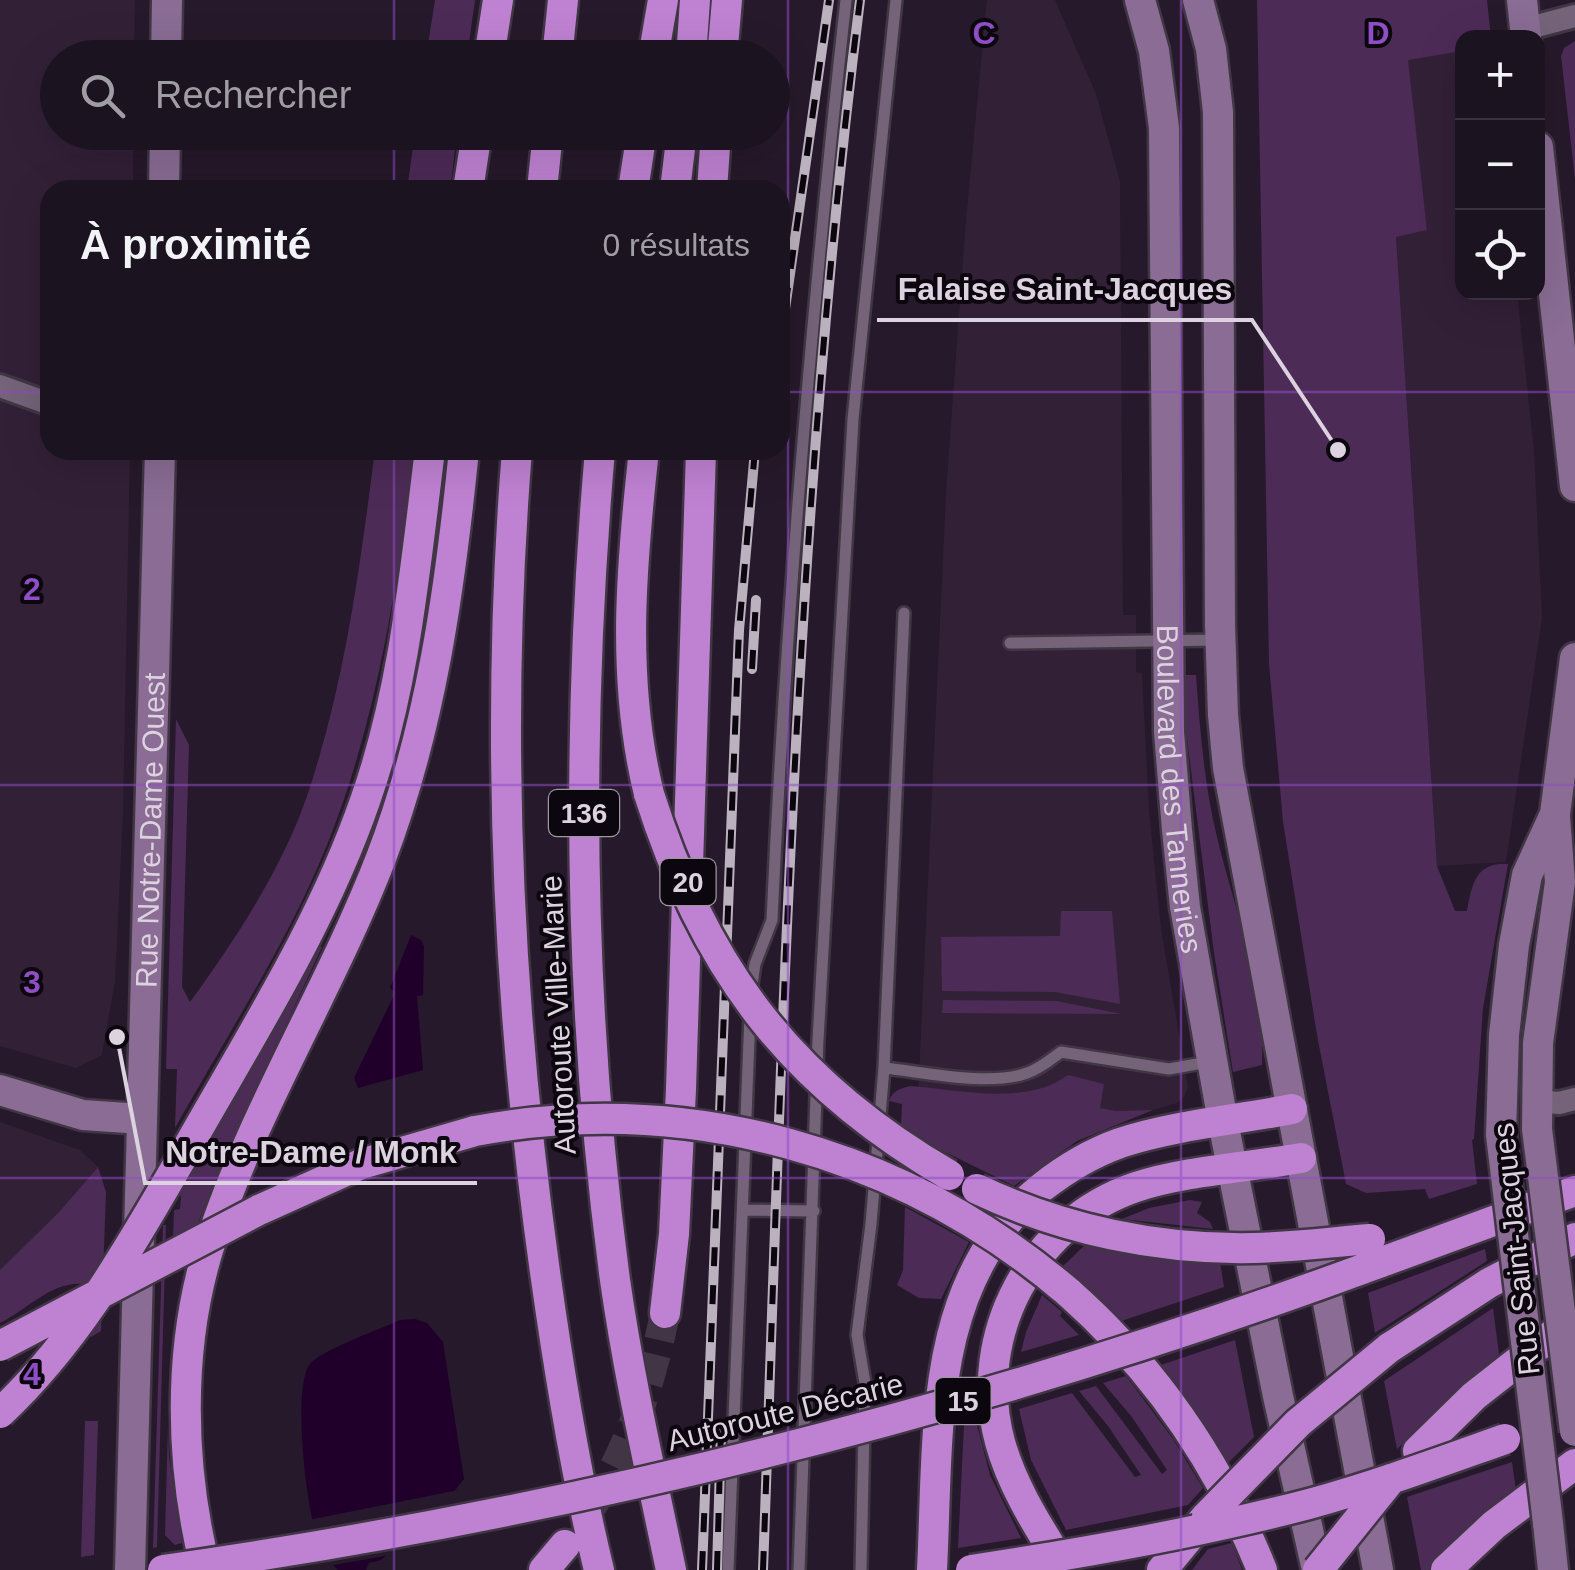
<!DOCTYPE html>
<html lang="fr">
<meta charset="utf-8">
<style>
:root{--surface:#1c1320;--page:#251c29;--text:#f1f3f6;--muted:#a09ea5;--line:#3a323e}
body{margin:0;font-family:Arial,sans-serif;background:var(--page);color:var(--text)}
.controls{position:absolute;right:30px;top:30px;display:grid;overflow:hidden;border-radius:20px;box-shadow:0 10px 40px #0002}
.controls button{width:90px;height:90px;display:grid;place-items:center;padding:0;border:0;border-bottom:2px solid var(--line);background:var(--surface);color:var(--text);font:50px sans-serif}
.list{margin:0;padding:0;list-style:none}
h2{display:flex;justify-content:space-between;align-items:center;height:130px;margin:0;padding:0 40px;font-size:42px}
h2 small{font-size:32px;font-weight:400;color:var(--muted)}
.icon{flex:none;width:55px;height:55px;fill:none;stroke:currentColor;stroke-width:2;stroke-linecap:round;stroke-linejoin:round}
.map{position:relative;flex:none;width:1575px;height:1570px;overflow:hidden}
.search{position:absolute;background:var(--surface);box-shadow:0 10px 40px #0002;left:40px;top:40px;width:750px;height:110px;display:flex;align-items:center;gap:25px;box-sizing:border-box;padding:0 35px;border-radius:55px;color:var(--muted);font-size:38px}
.panel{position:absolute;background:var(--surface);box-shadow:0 10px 40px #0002;left:40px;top:180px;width:750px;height:280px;border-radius:30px}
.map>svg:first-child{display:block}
.built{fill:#322037}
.green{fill:#4d2b57}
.water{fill:#20002a}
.pier{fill:#26192b}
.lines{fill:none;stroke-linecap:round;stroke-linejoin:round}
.highway-tunnel{stroke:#413546;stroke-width:30;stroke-dasharray:30 15;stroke-linecap:butt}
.lane-casing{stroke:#403644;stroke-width:16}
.street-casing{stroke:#403644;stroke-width:28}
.secondary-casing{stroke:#403644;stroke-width:35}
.highway-casing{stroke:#403644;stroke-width:35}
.lane{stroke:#746379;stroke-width:11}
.street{stroke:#746379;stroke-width:22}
.secondary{stroke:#8a6c94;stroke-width:30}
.highway{stroke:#bf82d2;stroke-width:30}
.rail-casing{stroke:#bcb1bf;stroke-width:10}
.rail{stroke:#0c060e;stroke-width:6;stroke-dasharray:19;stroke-linecap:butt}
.secondary-bridge-casing{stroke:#403644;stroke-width:35;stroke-linecap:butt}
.highway-bridge-casing{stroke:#403644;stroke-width:35;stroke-linecap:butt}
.secondary-bridge{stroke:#8a6c94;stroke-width:30}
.highway-bridge{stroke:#bf82d2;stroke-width:30}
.grid{fill:none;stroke:#8f4dc6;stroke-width:2.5;stroke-opacity:0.55}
.labels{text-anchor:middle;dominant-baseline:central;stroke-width:8;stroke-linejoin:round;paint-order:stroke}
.shield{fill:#0c060e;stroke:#9e96a1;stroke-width:2.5}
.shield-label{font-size:28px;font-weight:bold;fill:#ddd3e0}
.street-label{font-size:30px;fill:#ddd3e0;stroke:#0c060e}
.grid-label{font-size:32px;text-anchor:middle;font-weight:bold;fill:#8f4dc6;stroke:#0c060e;stroke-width:8;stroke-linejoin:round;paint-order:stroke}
.leader{fill:none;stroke:#ddd3e0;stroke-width:4}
.callout-dot{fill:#ddd3e0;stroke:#0c060e;stroke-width:4}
.callout-label{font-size:32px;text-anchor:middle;font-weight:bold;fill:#ddd3e0;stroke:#0c060e;stroke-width:8;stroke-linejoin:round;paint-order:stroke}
</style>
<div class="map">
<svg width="1575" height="1570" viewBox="0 0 1575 1570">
<rect width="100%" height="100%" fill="#26192b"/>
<!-- built -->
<path class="built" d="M0,0H135L134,57L58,58V132L133,133V190H50V450H130L123,812L115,981L102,1055L76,1068L0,1046Z
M987,0H1055L1096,94L1120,182L1123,615H1136V672L1142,673L1149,810L1161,929L1188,1087L1184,1097L1177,1103L1153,1110L1116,1111L918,1098L946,493L966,220Z
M1462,51V292L1517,293L1534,451L1542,618L1506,862L1437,866L1396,237L1427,230L1407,59Z
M0,1122L80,1150L98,1167L59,1212L0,1270Z"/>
<!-- green -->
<path class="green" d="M435,0H475L467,57H426Z
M1257,0H1487L1491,37L1462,38V51L1408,60L1427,230L1396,237L1437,866L1455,911H1467C1472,884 1476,862 1508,864L1483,1008L1474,1139L1472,1140L1477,1184L1429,1199L1425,1189L1366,1193L1346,1184L1317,1035L1283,822L1269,664Z
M1575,41V179L1561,56L1564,48Z
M415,133H457L450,190H407Z
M375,450H415C397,585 378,718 327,845C287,944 227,1035 175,1128L177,1069H166L176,719L189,745L182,987L190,1002C235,940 282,869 307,796C345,684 360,566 375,450Z
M1179,675H1196C1200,729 1204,784 1217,837C1235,912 1265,986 1262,1065L1233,1072L1214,953Z
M1061,911H1112L1120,1004L1055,992L942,991L941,937L1060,936Z
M314,944L322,947L221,1164L197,1226L173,1238L174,1210L180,1209L181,1196L173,1194Z
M943,1000L1056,1001L1122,1014L942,1013Z
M1068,1075L1104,1084L1100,1108L1116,1111L1153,1110L1077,1141L1014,1186L939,1149L901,1125L902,1104L889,1101C893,1090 901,1088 911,1086C959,1090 1027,1106 1068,1075Z
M98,1167L106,1192L101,1331L91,1337L89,1335L90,1285C55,1277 30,1308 0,1323V1270L59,1212Z
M1190,1200L1202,1202L1197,1213L1210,1222L1213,1229L1122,1219L1149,1208Z
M905,1207L969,1242L941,1299L919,1298L897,1285L903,1270Z
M163,1225H166L157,1547L153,1548Z
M1087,1243L1220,1262L1224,1287L1118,1322L1060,1269Z
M1485,1249L1487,1261L1375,1333L1368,1293Z
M1042,1295L1062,1312L1060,1316L1079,1335L1021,1352L1026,1332Z
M1493,1308L1499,1354L1397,1449L1384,1381Z
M1235,1340L1254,1437L1226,1465L1158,1366Z
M1126,1376L1173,1439L1203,1488L1188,1505L1066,1530L1031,1460L1019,1409L1072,1393L1135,1477L1141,1475L1108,1426L1079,1391L1096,1386L1162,1474L1167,1470L1132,1417L1103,1383Z
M85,1421H98L94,1555L81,1557Z
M976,1421L990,1475L1021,1538L958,1548L964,1425Z
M168,1425L169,1457L182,1543L175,1545L165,1535Z
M1512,1462L1516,1491L1430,1570H1421L1407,1497Z
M1232,1543L1242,1570H1192L1208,1549Z"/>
<!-- water -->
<path class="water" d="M411,935L421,940L424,946L423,995L417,996L423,1070L358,1088L354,1078L395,993L390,988Z
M415,1319L427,1323L443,1342L464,1479L442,1507L381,1560L369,1563L366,1570H338C333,1565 326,1559 323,1553C307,1526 291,1388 310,1364C321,1350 381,1329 400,1320Z"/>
<!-- pier -->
<path class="pier" d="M464,1489L445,1511L396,1554L328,1566L318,1555L310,1534L308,1520Z"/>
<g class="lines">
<!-- highway-tunnel -->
<path class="highway-tunnel" d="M592,1506C630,1448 652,1380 665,1313"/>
<defs>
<path id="lane" d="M904,613L884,1068C924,1072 989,1087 1027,1073C1040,1069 1050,1060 1061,1052L1169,1069L1208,1062
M1010,643L1220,640
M751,991L755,964L772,920C786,612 812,306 846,0
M743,1210L814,1211
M728,1570L750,1015
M799,1570L818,1040L853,419L896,0
M861,1570L865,1383L857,1335L871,1224L884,1068"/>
<path id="street" d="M1525,29L1575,16
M0,386L50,404
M1536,1101L1559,1103L1575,1099"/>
<g id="secondary">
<path id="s1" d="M1140,0L1154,51L1164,128L1169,732L1177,830L1185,907L1223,1122L1278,1396L1317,1570"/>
<path d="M1198,0L1211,49L1218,112L1220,624L1223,715L1228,768L1378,1570"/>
<path d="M1522,0L1526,38"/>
<path d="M166,58L167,0"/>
<path d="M1538,147L1575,486"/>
<path d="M164,190L165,132"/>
<path d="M0,1090L83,1115L142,1119"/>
<path d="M1537,1129L1538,1043L1560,882L1555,817"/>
<path d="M1501,1135L1504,1035L1514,945L1527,875L1555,814L1575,658"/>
<path d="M1548,1523L1553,1570"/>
<path id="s2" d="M130,1570L160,450"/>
</g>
<path id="highway" d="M489,58L498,0
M557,58L563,0
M653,58L663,0
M691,58L695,0
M722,58L727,0
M468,190L477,132
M542,190L548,132
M633,190L642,132
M675,190L682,132
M712,190L716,132
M517,450C495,724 507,1001 545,1272C559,1372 575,1472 599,1570
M600,450C576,726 578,1005 615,1280C629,1378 651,1474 671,1570
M644,450C631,566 621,680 649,794
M181,1159C246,1043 321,928 365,801C405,688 415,568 430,450
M259,1210L361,1164L475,1131
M1379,1263L1575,1191
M1068,1292C1155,1369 1219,1463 1262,1570
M665,1313L674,1234L681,1089L701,450
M1389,1348L1489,1283L1575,1238
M1418,1451L1474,1396L1575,1317
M206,1570C180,1467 177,1350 209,1247C252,1112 330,990 381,858C431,727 450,589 464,450
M544,1570L565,1545
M932,1570C939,1436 926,1282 1041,1188C1065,1169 1092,1153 1120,1143C1175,1125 1236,1120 1292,1109
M1065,1570C1040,1529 1013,1489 1000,1442C971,1335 1032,1222 1136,1187C1184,1171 1250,1167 1301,1158
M1162,1570L1205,1518
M1446,1570L1494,1525L1575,1464"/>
</defs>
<!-- lane casing -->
<use href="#lane" class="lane-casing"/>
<!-- street casing -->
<use href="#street" class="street-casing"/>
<!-- secondary casing -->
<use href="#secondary" class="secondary-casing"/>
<!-- highway casing -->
<use href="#highway" class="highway-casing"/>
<!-- lane -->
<use href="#lane" class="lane"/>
<!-- street -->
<use href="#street" class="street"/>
<!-- secondary -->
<use href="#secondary" class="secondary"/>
<!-- highway -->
<use href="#highway" class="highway"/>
<defs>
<path id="rail" d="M780,344L829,0
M752,669L756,600
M702,1570L739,630L755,450
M717,1570L721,1429
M763,1570C782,1046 794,520 860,0"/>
</defs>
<!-- rail casing -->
<use href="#rail" class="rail-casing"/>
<!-- rail -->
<use href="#rail" class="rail"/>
<defs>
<path id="secondary-bridge" d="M1537,1129L1575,1431
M1501,1135L1548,1523"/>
<path id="highway-bridge" d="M649,794C704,968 790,1083 949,1175
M475,1131C688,1091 903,1152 1068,1292
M977,1189C1063,1230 1159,1250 1254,1248C1293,1247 1332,1242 1370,1239
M0,1346L259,1210
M0,1413C78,1340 128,1250 181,1159
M1207,1516L1298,1423L1389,1348
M163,1570C579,1511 985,1409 1379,1263
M971,1570C1084,1553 1198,1533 1309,1504C1375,1486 1440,1462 1505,1439
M1318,1570L1391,1479"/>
</defs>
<!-- secondary-bridge casing -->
<use href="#secondary-bridge" class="secondary-bridge-casing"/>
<!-- highway-bridge casing -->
<use href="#highway-bridge" class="highway-bridge-casing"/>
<!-- secondary-bridge -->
<use href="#secondary-bridge" class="secondary-bridge"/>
<!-- highway-bridge -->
<use href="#highway-bridge" class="highway-bridge"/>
</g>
<!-- grid -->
<path class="grid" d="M394,0V58M788,0V1570M1181,0V1570M394,132V190M0,392H50M780,392H1575M394,450V1570M0,785H1575M0,1178H1575"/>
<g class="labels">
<!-- shield labels -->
<g class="shield">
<rect x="549" y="790" width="70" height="46" rx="8"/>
<rect x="660.5" y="859" width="55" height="46" rx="8"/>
<rect x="935.5" y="1378" width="55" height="46" rx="8"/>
</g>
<g class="shield-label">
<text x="584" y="813">136</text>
<text x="688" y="882">20</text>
<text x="963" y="1401">15</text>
</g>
<!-- street labels -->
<g class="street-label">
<text stroke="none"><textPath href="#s1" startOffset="792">Boulevard des Tanneries</textPath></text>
<text stroke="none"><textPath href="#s2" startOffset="740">Rue Notre-Dame Ouest</textPath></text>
<text transform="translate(558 1015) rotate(-93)">Autoroute Ville-Marie</text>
<text transform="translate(1516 1249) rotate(-96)">Rue Saint-Jacques</text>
<text transform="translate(785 1412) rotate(-14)">Autoroute Décarie</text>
</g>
</g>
<g class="grid-label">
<text x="984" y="44">C</text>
<text x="1378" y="44">D</text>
<text x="32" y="600">2</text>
<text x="32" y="993">3</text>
<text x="32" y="1385">4</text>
</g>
<!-- callouts -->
<path class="leader" d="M1338 450L1252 320H877M117 1037L145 1183H477"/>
<g class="callout-dot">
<circle cx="1338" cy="450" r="10"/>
<circle cx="117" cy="1037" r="10"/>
</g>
<g class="callout-label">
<text x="1065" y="300">Falaise Saint-Jacques</text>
<text x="311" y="1163">Notre-Dame / Monk</text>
</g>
</svg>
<div class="controls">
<button>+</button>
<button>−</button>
<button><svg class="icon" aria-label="locate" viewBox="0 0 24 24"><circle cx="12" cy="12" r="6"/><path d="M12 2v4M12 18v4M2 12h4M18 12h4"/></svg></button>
</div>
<div class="search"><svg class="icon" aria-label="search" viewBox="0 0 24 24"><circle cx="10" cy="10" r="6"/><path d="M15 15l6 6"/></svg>Rechercher</div>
<section class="panel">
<h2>À proximité<small>0 résultats</small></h2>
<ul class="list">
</ul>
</section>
</div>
